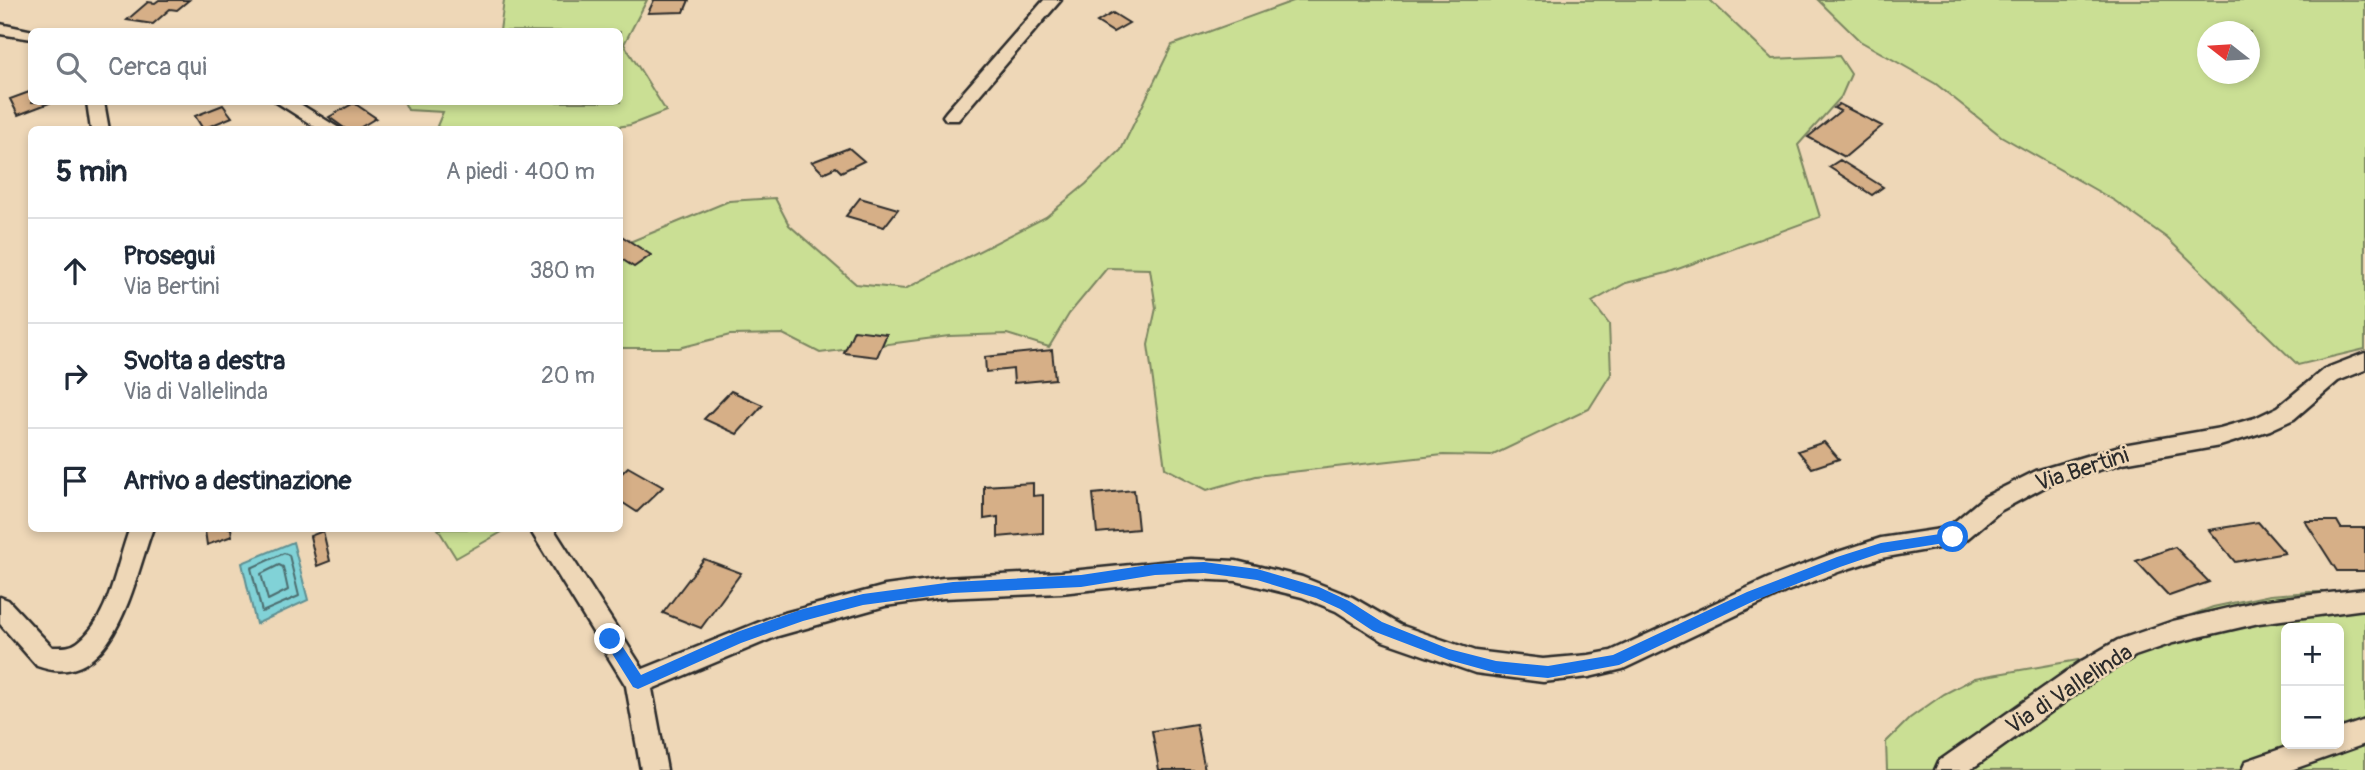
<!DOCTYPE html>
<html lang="it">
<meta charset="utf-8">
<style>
:root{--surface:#fff;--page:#f2f2f3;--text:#1f2937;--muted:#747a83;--line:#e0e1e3}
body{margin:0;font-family:Pangolin,sans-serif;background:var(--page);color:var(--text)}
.controls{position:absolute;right:21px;bottom:21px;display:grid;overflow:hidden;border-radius:10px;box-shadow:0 4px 10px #0003}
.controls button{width:63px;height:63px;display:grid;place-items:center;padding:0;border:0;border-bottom:2px solid var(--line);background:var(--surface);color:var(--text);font:35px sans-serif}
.compass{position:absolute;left:2197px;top:21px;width:63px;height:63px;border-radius:50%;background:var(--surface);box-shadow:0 4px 10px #0003;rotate:287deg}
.stop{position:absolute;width:21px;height:21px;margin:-16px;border:5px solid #1a73e8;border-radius:50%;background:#fff}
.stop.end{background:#1a73e8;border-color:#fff;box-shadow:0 2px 7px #0008}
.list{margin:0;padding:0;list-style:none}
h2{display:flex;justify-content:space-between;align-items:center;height:91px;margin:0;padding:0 28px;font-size:30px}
h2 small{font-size:23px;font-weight:400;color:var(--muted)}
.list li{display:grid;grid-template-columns:46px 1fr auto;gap:21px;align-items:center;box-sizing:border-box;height:105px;padding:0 28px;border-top:2px solid var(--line)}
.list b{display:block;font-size:26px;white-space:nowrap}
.list p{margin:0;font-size:23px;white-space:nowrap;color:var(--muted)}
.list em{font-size:23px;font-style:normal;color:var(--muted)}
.icon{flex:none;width:38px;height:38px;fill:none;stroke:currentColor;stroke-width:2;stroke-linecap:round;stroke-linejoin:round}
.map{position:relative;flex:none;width:2365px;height:770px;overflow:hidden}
.search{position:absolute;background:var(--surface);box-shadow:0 4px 10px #0003;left:28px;top:28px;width:595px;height:77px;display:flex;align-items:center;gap:18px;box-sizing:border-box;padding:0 24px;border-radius:10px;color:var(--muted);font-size:26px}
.panel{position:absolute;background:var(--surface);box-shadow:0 4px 10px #0003;left:28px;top:126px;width:595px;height:406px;border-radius:10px}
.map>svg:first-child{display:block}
.green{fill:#cadf94;stroke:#7a8560;stroke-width:2;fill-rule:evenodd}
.water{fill:#81d2d7;stroke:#5f8f92;stroke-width:2}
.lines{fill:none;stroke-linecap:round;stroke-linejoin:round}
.shore{stroke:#4d6e70;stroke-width:2}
.building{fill:#d6af87;stroke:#2b2b2b;stroke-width:2}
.minor-casing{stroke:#2b2b2b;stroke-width:5}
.minor{fill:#eed7b7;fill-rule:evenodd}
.route{fill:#1a73e8}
.labels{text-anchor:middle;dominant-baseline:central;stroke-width:5;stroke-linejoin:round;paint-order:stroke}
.street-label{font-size:23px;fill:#2b2b2b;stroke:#eed7b7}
</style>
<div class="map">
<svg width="2365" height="770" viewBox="0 0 2365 770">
<rect width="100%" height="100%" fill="#eed7b7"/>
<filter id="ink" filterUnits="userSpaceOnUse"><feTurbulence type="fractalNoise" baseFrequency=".0143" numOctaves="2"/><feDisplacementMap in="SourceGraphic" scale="14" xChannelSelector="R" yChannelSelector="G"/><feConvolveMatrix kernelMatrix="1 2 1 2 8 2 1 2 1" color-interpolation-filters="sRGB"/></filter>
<g filter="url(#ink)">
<!-- green -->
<path class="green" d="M504,0H647L624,44L666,111L630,125L603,129L442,130L437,126L443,112L408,110L404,102H620V32L500,31Z
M1296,0H1710L1772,59L1839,56L1851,74L1841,97L1798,145L1820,217L1667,273L1626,283L1592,302L1609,324L1611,374L1589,409L1491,456L1443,455L1256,476L1207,490L1165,468L1148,345L1156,308L1150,269L1107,268L1069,314L1049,347L1007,334L949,336L820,353L783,334L730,335L679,348H620V246L729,201L775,198L789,225L856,284L905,289L1046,217L1086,184L1121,150L1172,45Z
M1818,0H2365V349L2298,365L2167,238L2115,201L2001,136L1936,84L1860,41ZM2208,32H2250V74H2208Z
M438,529H507L456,558Z
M2310,592H2365V770H1887L1886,742L1910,718L1944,694L1975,678L2095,657L2156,628L2213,607L2270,595ZM2286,628H2339V744H2286Z"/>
<!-- water -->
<path class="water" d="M293,542L308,600L256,624L242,563Z"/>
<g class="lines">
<!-- shore -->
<path class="shore" d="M284,553L289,555L299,596L262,612L251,568Z
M279,565L283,567L288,590L268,600L261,574Z"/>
</g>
<!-- building -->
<path class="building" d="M159,0H189L177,10L170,9L153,24L127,20L148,2L155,3Z
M654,0H689L684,12L648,13Z
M1113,13L1129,23L1113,32L1097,22Z
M32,91V102H52L18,115L10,99Z
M354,103L376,118L356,130H347L329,117Z
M1839,104L1882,126L1845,157L1808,137L1840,111L1834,108Z
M223,105L232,117L203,129L195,116Z
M849,148L864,161L841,172L836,167L823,173L812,162Z
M1840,160L1883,187L1872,195L1829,167Z
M860,198L898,209L884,227L846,216Z
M620,235L651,255L634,267L620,258Z
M854,330L887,334L877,357L844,353Z
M1052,350L1055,379L1014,383L1013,369L986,372L985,357Z
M731,391L763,405L737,434L704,419Z
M1824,442L1839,459L1812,468L1798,451Z
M628,467L663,487L637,512L620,501V475Z
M1033,483V496L1043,495V533L998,537V517L984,519V486Z
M1134,490L1138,529L1097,533L1093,494Z
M2305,521H2337L2341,528H2365V571H2337Z
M2258,522L2285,553L2235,562L2209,530Z
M213,528H231L232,536L207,545L205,531Z
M323,531L330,561L317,566L310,536Z
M2175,547L2209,582L2169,596L2136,561Z
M704,559L741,573L701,628L663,613Z
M1196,724L1205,770H1159L1152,731Z"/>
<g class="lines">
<defs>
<path id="minor" d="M1044,0H1061L958,120H946L943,116L946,112Z
M0,24L38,32H32V39L0,34Z
M87,102H104L109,130H91Z
M276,102H297L342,130H320Z
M2365,353V370L2338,381L2294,419L2270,430L2220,446L2123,463L2050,484L2000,511L1961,544L1881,558L1841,571L1785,592L1623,669L1589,677L1543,682L1475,673L1383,641L1336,611L1302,597L1236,581L1191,579L1061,593L943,598L885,606L778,636L652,689L667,770H641L626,686L529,528H553L643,669L777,615L885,586L943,578L1061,572L1191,559L1236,561L1302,577L1352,597L1400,625L1475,651L1543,659L1589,655L1611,651L1769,578L1829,555L1881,538L1947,528L1984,497L2036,471L2123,445L2220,428L2255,418L2278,407L2324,369Z
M130,528H153C134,578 115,695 37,666L0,624V597L8,600L52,647C61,647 70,648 78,642C110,618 116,564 130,528Z
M2365,589V609L2259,623L2173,643L2135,656L2098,678L1970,770H1935L1939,761L2080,662L2118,640L2173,621L2259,601Z
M2365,720V744L2291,770H2242L2246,761L2295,744H2339V729Z"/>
</defs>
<!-- minor casing -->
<use href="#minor" class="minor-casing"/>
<!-- minor -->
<use href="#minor" class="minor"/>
</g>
</g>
<!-- route -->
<path class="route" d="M1953,532L1959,537L1957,541L1881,553L1840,567L1756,600L1619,665L1548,678L1496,673L1449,660L1373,631L1340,609L1316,598L1257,580L1204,573L1155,575L1081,587L953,593L863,605L803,621L741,643L638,689L633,687L603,639L610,633L615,635L641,675L737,632L803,609L863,594L953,582L1081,575L1155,564L1204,562L1257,569L1319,587L1349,601L1382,622L1449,649L1496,661L1548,666L1613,655L1747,592L1837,557L1881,543Z"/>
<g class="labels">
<!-- street labels -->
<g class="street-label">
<text transform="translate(2082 469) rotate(-18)">Via Bertini</text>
<text transform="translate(2069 689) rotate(-33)">Via di Vallelinda</text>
</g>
</g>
</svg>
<div class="controls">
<button>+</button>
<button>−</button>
</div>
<svg class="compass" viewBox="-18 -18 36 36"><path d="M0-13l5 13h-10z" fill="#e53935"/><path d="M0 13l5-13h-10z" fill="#747a83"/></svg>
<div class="stop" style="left:1953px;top:537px"></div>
<div class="stop end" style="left:610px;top:639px"></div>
<div class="search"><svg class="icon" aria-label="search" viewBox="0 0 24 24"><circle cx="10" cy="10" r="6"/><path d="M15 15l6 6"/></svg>Cerca qui</div>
<section class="panel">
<h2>5 min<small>A piedi · 400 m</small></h2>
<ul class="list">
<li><svg class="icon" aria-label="ahead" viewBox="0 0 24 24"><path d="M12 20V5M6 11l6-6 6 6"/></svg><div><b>Prosegui</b><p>Via Bertini</p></div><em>380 m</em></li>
<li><svg class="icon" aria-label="right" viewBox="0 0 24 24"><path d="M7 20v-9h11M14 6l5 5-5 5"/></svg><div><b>Svolta a destra</b><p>Via di Vallelinda</p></div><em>20 m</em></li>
<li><svg class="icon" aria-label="arrive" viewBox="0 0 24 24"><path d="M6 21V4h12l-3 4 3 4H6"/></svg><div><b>Arrivo a destinazione</b></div></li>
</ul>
</section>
</div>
